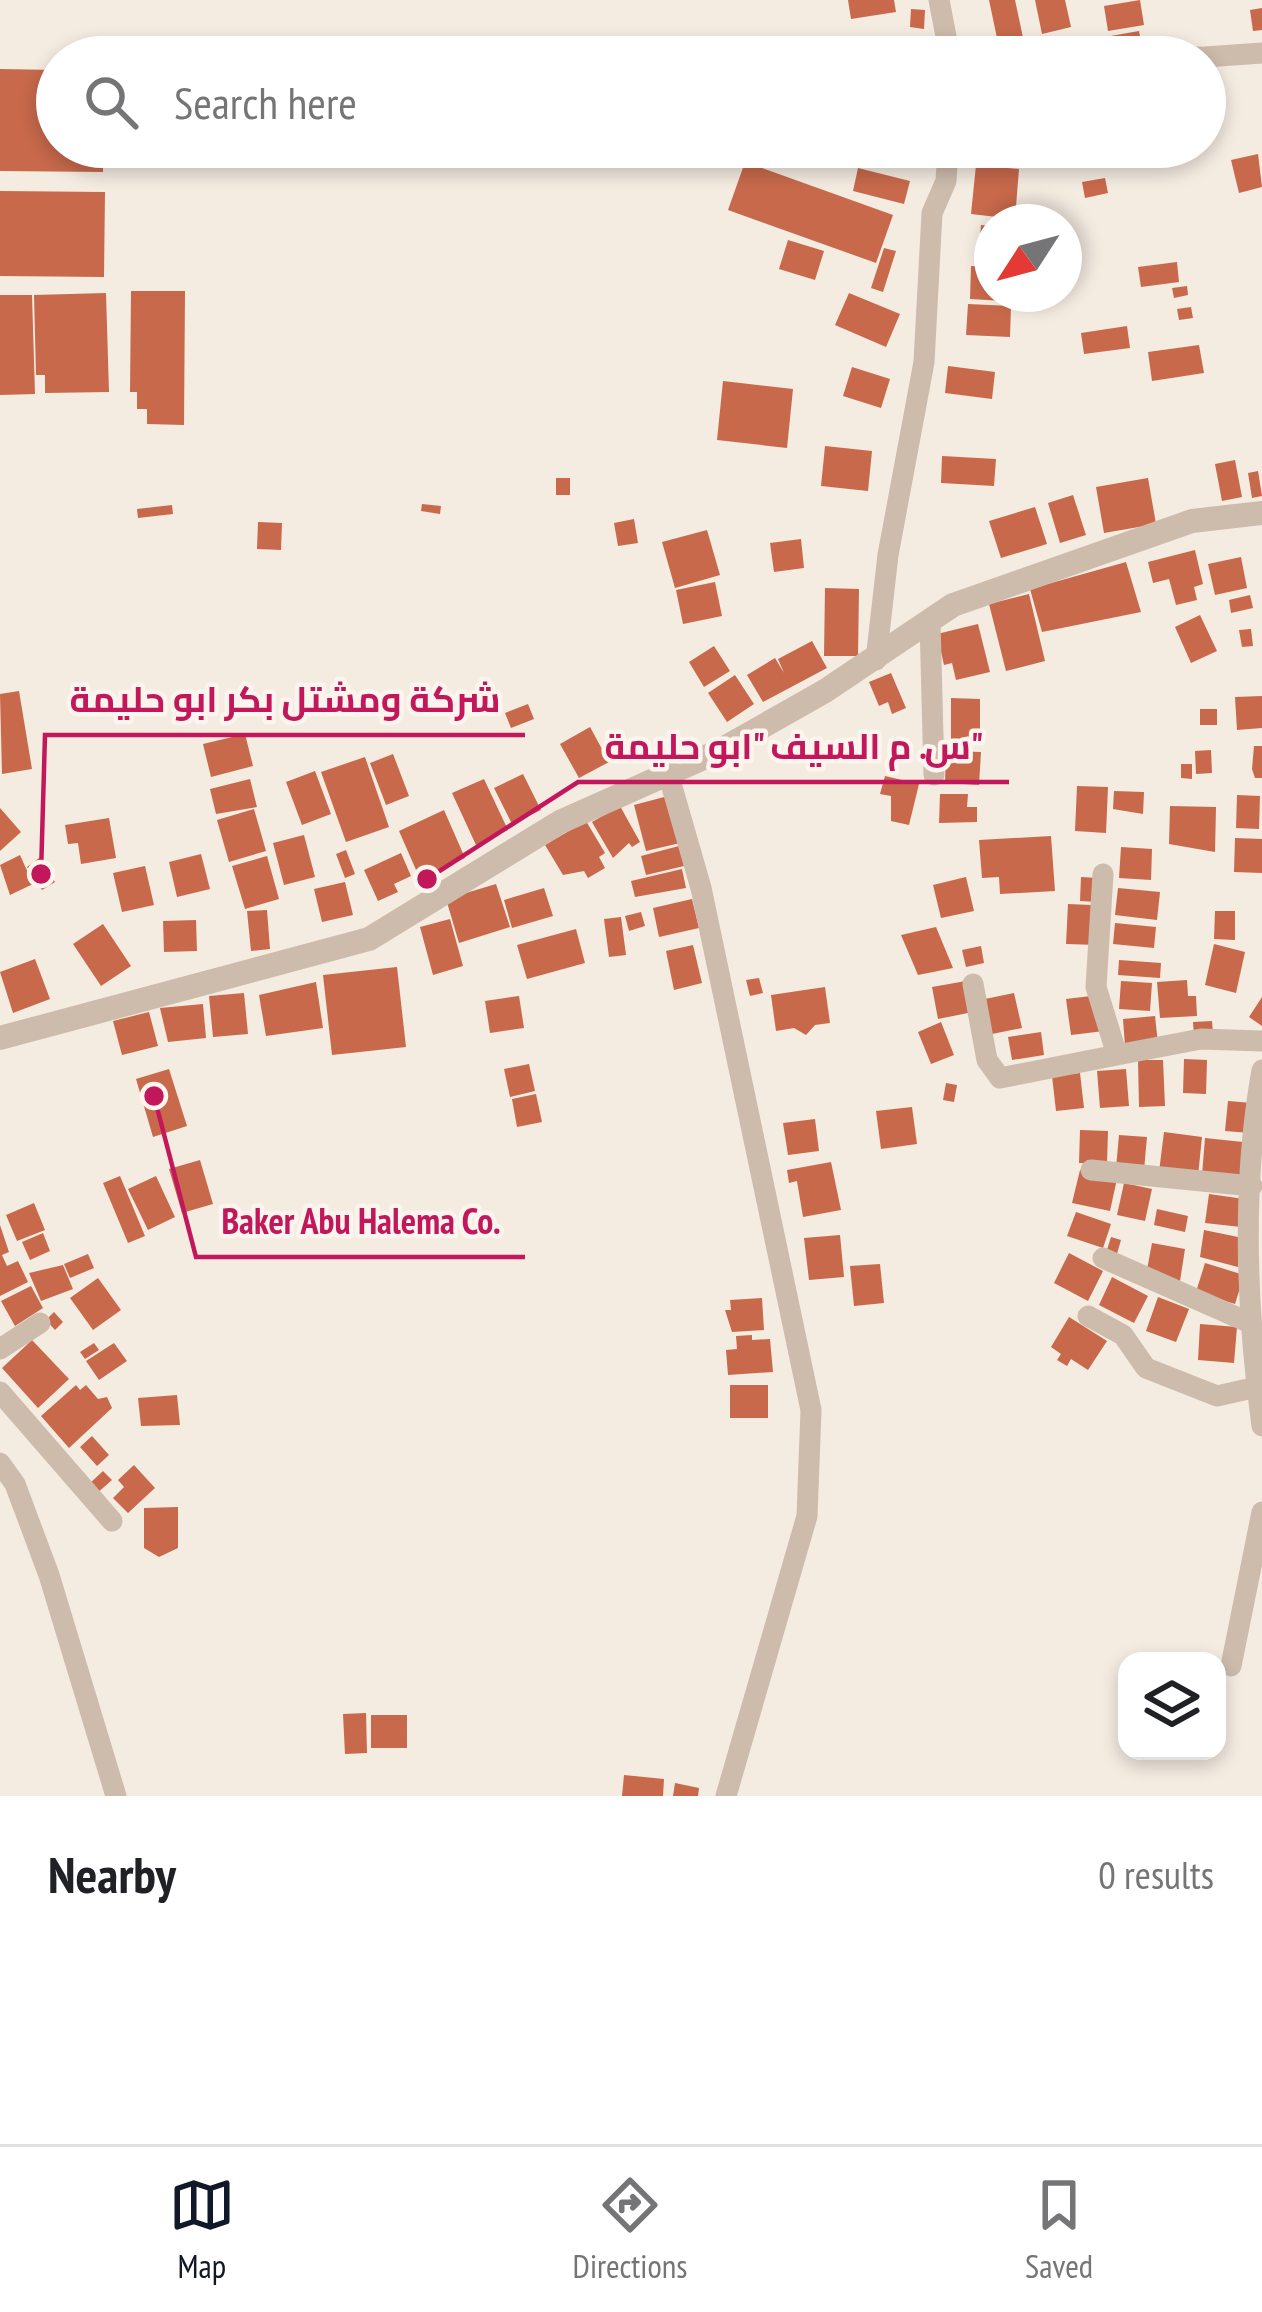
<!DOCTYPE html>
<meta charset="utf-8">
<style>
:root{--surface:#fff;--page:#f6f6f6;--text:#202124;--muted:#757577;--line:#e0e0e0;--accent:#111827}
body{margin:0;font-family:"PT Sans Narrow",Cairo,sans-serif;background:var(--page);color:var(--text)}
.controls{position:absolute;right:36px;bottom:36px;display:grid;overflow:hidden;border-radius:24px;box-shadow:0 6px 18px #0003}
.controls button{width:108px;height:108px;display:grid;place-items:center;padding:0;border:0;border-bottom:3px solid var(--line);background:var(--surface);color:var(--text);font:60px sans-serif}
.compass{position:absolute;left:974px;top:204px;width:108px;height:108px;border-radius:50%;background:var(--surface);box-shadow:0 6px 18px #0003;rotate:234deg}
.list{margin:0;padding:0;list-style:none}
h2{display:flex;justify-content:space-between;align-items:center;height:156px;margin:0;padding:0 48px;font-size:51px}
h2 small{font-size:39px;font-weight:400;color:var(--muted)}
.icon{flex:none;width:66px;height:66px;fill:none;stroke:currentColor;stroke-width:2;stroke-linecap:round;stroke-linejoin:round}
.map{position:relative;flex:none;width:1262px;height:1796px;overflow:hidden}
.search{position:absolute;background:var(--surface);box-shadow:0 6px 18px #0003;left:36px;right:36px;top:36px;height:132px;display:flex;align-items:center;gap:30px;box-sizing:border-box;padding:0 42px;border-radius:66px;color:var(--muted);font-size:45px}
.sheet{height:348px;background:var(--surface)}
nav{display:flex;justify-content:space-around;align-items:center;box-sizing:border-box;height:168px;border-top:3px solid var(--line);background:var(--surface);font-size:33px;color:var(--muted)}
nav a{display:grid;justify-items:center;gap:6px}
nav .on{color:var(--accent)}
.map>svg:first-child{display:block}
.building{fill:#c8694b}
.lines{fill:none;stroke-linecap:round;stroke-linejoin:round}
.minor{stroke:#cdbbac;stroke-width:21}
.tertiary{stroke:#cdbbac;stroke-width:24}
.leader{fill:none;stroke:#c2185b;stroke-width:4.5}
.callout-dot{fill:#c2185b;stroke:#fbf5ee;stroke-width:4.5}
.callout-label{font-size:36px;text-anchor:middle;font-weight:bold;fill:#c2185b;stroke:#fbf5ee;stroke-width:9;stroke-linejoin:round;paint-order:stroke}
</style>
<div class="map">
<svg width="1262" height="1796" viewBox="0 0 1262 1796">
<rect width="100%" height="100%" fill="#f4ebe1"/>
<!-- building -->
<path class="building" d="M848,0H894L896,12L851,19Z
M989,0H1015L1027,56L1001,57Z
M1035,0H1065L1071,27L1042,34Z
M1140,0L1144,25L1108,31L1104,6Z
M1262,8V30L1253,31L1250,10Z
M911,9L925,10L924,29L910,27Z
M1139,31L1142,47L1107,52L1105,37Z
M0,69L57,70V147H103V172L0,171Z
M960,147H979L978,156L959,154Z
M989,147H1021L1020,158L988,155Z
M1258,154L1262,187L1239,193L1231,160Z
M745,162L893,215L876,263L728,210Z
M976,165L1019,169L1015,219L971,214Z
M858,168L910,181L904,204L853,191Z
M1105,178L1108,193L1085,198L1082,182Z
M0,191L105,192L104,277L0,276Z
M981,225L992,226V263L978,262Z
M788,240L824,251L815,280L779,269Z
M884,248L896,251L883,292L871,288Z
M1177,262L1179,282L1141,287L1138,267Z
M971,266L992,267V294H1005L1004,301L970,299Z
M1187,286L1188,295L1174,298L1172,288Z
M131,291H185L184,425L147,424V409H137V392H130Z
M106,293L109,392L45,393V375H36L34,295Z
M849,293L900,314L886,347L835,325Z
M0,295H32L35,394L0,395Z
M968,304L1011,306L1010,337L966,335Z
M1191,307L1193,318L1179,320L1177,309Z
M1127,326L1130,348L1084,354L1081,333Z
M1199,345L1204,373L1152,381L1148,352Z
M948,366L995,372L992,399L945,393Z
M852,367L890,379L881,408L843,396Z
M723,381L793,389L787,448L717,440Z
M825,446L872,451L868,491L821,486Z
M942,456L996,459L994,486L941,483Z
M1235,460L1242,497L1222,501L1215,464Z
M1258,471L1262,496L1252,498L1248,473Z
M556,478H570V495H556Z
M1148,478L1156,524L1104,533L1096,487Z
M1073,495L1086,535L1060,543L1048,503Z
M422,504L441,506L440,514L421,511Z
M172,505L173,514L138,518L137,509Z
M1035,507L1047,544L1001,558L989,521Z
M634,519L638,543L618,546L614,523Z
M258,522L282,523L281,550L257,549Z
M707,530L720,575L675,588L662,542Z
M801,539L804,568L774,572L770,543Z
M1195,550L1203,584L1194,587L1197,600L1176,605L1169,579L1153,583L1148,562Z
M1241,557L1247,588L1215,595L1208,564Z
M1126,562L1141,612L1042,632L1030,589Z
M715,582L722,616L683,624L676,590Z
M825,588L859,589L858,656H824Z
M1029,594L1045,661L1006,671L989,604Z
M1250,595L1253,608L1231,613L1229,600Z
M1200,615L1217,651L1191,663L1175,627Z
M978,624L990,672L956,680L952,663L944,665L937,634Z
M1251,629L1253,646L1242,647L1239,630Z
M812,641L827,668L763,702L747,675L775,658L784,673L778,659Z
M714,646L730,671L704,687L689,662Z
M891,673L906,708L892,714L888,702L879,706L869,682Z
M735,675L754,704L727,722L708,693Z
M19,691L32,769L2,774L0,694Z
M1262,696V728L1237,730L1235,697Z
M951,698L980,699V745H951Z
M528,704L534,719L511,728L505,713Z
M1200,709H1217V725H1200Z
M590,727L609,762L579,778L560,744Z
M245,734L253,766L211,777L203,744Z
M1254,746H1262V778H1255L1252,769Z
M1211,750L1212,773L1196,774L1195,751Z
M946,751L981,752L979,785L945,783Z
M393,754L409,796L386,805L370,763Z
M365,757L389,827L346,842L321,772Z
M1181,764H1192V779L1181,778Z
M315,771L331,814L302,825L286,782Z
M523,774L541,810L512,824L494,788Z
M885,776L919,784L909,825L891,821V796L880,794Z
M250,779L257,807L216,814L210,789Z
M484,779L508,830L476,845L452,793Z
M1077,786L1108,787L1106,833L1075,831Z
M1114,791L1144,792L1143,814L1113,809Z
M940,794H968L967,807H977V822L939,823Z
M1237,795L1260,796L1259,829L1236,828Z
M668,796L680,843L646,851L634,805Z
M620,806L640,842L632,847L629,843L613,858L592,822Z
M1170,806L1216,807L1215,852L1169,844Z
M0,808L21,832L0,851Z
M254,809L266,851L229,862L217,820Z
M444,810L465,858L420,879L399,831Z
M109,818L116,858L81,864L78,843L68,844L65,825Z
M586,821L605,853L599,857L605,868L588,878L584,871L563,875L545,845Z
M304,835L315,877L284,885L273,843Z
M1051,836L1055,891L1000,894L999,877L982,878L979,840Z
M1235,838L1262,839V873L1234,872Z
M679,846L684,866L646,875L641,856Z
M1121,847L1152,849L1151,880L1119,878Z
M346,850L355,874L345,878L336,854Z
M401,853L411,876L394,884L398,892L378,901L364,870Z
M201,854L210,889L177,897L169,862Z
M20,855L33,884L10,895L0,865Z
M267,856L279,899L245,909L232,866Z
M39,858L55,882L42,890L27,867Z
M145,866L154,905L122,912L113,873Z
M682,869L686,888L635,897L631,881Z
M966,877L974,911L941,918L933,885Z
M1081,877L1098,878L1097,902L1080,901Z
M345,882L353,915L322,922L314,889Z
M496,884L510,927L459,943L446,899Z
M544,888L553,916L512,928L504,900Z
M1118,888L1160,892L1157,920L1115,915Z
M692,899L699,928L659,937L653,908Z
M1068,904L1091,905L1099,945L1066,944Z
M267,910L270,949L251,951L247,911Z
M1215,911H1235V940L1214,939Z
M641,912L645,926L629,931L625,916Z
M621,917L626,955L609,957L604,919Z
M450,919L463,966L433,975L420,927Z
M196,920L197,951L164,952L163,921Z
M1115,923L1156,927L1154,948L1113,944Z
M103,924L131,966L101,986L73,944Z
M936,927L953,968L918,975L901,935Z
M576,929L585,963L527,979L517,945Z
M1214,944L1245,952L1236,993L1205,985Z
M693,945L702,983L674,990L666,951Z
M981,946L984,963L966,967L962,950Z
M35,959L50,999L13,1013L0,972Z
M1119,960L1161,963L1160,978L1118,975Z
M397,967L406,1047L332,1055L323,975Z
M759,978L763,993L750,996L746,980Z
M1187,980L1188,996H1196L1197,1016L1160,1018L1157,982Z
M966,981L973,1012L938,1019L932,987Z
M1121,981L1152,983L1150,1011L1119,1009Z
M316,982L323,1028L266,1036L259,995Z
M825,987L830,1023L815,1025L806,1035L794,1028L776,1031L771,995Z
M244,993L248,1034L213,1037L209,996Z
M1014,993L1022,1028L992,1034L985,999Z
M1099,995L1104,1031L1071,1035L1066,999Z
M519,996L524,1028L490,1033L485,1001Z
M1262,997V1026L1249,1017Z
M203,1004L206,1038L168,1042L160,1008Z
M149,1012L158,1046L122,1055L113,1021Z
M1155,1016L1158,1044L1125,1046L1123,1019Z
M1212,1021L1213,1034L1194,1035L1193,1022Z
M941,1022L954,1055L931,1064L918,1032Z
M1041,1032L1044,1055L1012,1060L1008,1037Z
M1184,1059L1207,1060L1206,1094L1183,1093Z
M1138,1060H1163L1165,1106L1139,1107Z
M529,1064L535,1091L510,1097L504,1069Z
M169,1069L187,1126L153,1137L136,1079Z
M1126,1069L1129,1106L1100,1108L1097,1071Z
M1080,1073L1084,1108L1056,1111L1052,1076Z
M946,1083L957,1085L954,1102L943,1100Z
M536,1094L542,1122L517,1127L512,1099Z
M1228,1101L1252,1103L1250,1133L1225,1131Z
M912,1107L917,1144L881,1149L876,1111Z
M815,1119L819,1151L788,1155L783,1123Z
M1080,1130L1108,1131L1107,1164L1079,1163Z
M1164,1132L1202,1137L1198,1176L1159,1172Z
M1119,1135L1147,1137L1144,1170L1116,1168Z
M1205,1138L1243,1142L1240,1179L1202,1175Z
M200,1160L213,1204L182,1213L169,1169Z
M831,1162L841,1210L803,1217L797,1181L789,1183L787,1170Z
M1080,1170L1117,1179L1110,1211L1072,1203Z
M120,1176L145,1236L128,1243L103,1183Z
M156,1176L175,1217L148,1230L128,1189Z
M1124,1183L1152,1189L1145,1221L1117,1215Z
M1209,1194L1244,1199L1241,1227L1205,1223Z
M34,1203L45,1230L17,1241L6,1215Z
M1157,1209L1188,1216L1185,1232L1154,1225Z
M1076,1212L1111,1224L1103,1248L1067,1236Z
M0,1225L9,1252L2,1255L7,1266L18,1261L28,1282L0,1296Z
M1204,1230L1238,1237V1267L1200,1257Z
M43,1233L50,1251L30,1260L22,1242Z
M840,1235L844,1277L809,1280L804,1238Z
M1111,1237L1121,1240L1116,1257L1106,1253Z
M1152,1243L1185,1249L1180,1281L1146,1275Z
M1069,1253L1103,1271L1088,1301L1054,1283Z
M88,1254L94,1268L70,1278L64,1264Z
M1205,1263L1244,1275L1235,1304L1196,1292Z
M880,1264L884,1303L854,1306L850,1266Z
M63,1265L73,1289L41,1301L29,1273Z
M1112,1277L1148,1296L1134,1323L1099,1305Z
M98,1278L121,1310L93,1330L70,1298Z
M31,1286L43,1308L15,1326L1,1301Z
M1158,1297L1189,1309L1176,1342L1146,1331Z
M762,1298L764,1330L732,1332L725,1310H731L730,1300Z
M54,1312L63,1322L55,1330L46,1320Z
M1069,1317L1107,1341L1088,1370L1071,1359L1067,1366L1057,1360L1061,1354L1051,1347Z
M1200,1324L1237,1327L1234,1363L1198,1360Z
M752,1335V1340L770,1339L773,1372L728,1375L726,1350L737,1349L736,1336Z
M32,1340L69,1379L38,1408L2,1368Z
M94,1343L99,1350L85,1359L80,1352Z
M114,1343L127,1361L99,1380L86,1361Z
M76,1385L80,1390L86,1385L98,1399L107,1397L112,1408L69,1448L41,1416Z
M730,1385H768V1418H730Z
M177,1395L180,1425L141,1426L138,1398Z
M92,1436L109,1455L97,1466L80,1447Z
M134,1465L155,1488L128,1513L113,1498L124,1487L118,1480Z
M103,1471L112,1480L96,1494L88,1485Z
M178,1507V1548L159,1557L144,1548V1508Z
M366,1713L367,1753L345,1754L343,1714Z
M371,1715H407V1748H371Z
M624,1775L664,1779L663,1796H622Z
M675,1783L699,1788L698,1796H673Z"/>
<g class="lines">
<!-- minor -->
<path class="minor" d="M939,0L950,57
M1141,57H1201
M1205,57L1262,53
M930,621L934,775
M876,660L888,555L924,362L932,213L946,181L948,147
M668,773L701,888L811,1410L807,1516L726,1796
M1103,874L1096,987L1117,1055L1201,1039L1262,1041
M973,984L987,1060L1000,1078L1117,1055
M1262,1070C1241,1187 1246,1308 1262,1426
M1091,1170L1252,1186
M1103,1258L1250,1323
M1088,1316L1123,1335L1146,1368L1217,1396L1257,1387
M0,1349L40,1323
M0,1392L112,1521
M0,1463L15,1484L49,1575L116,1796
M1231,1666L1262,1512"/>
<!-- tertiary -->
<path class="tertiary" d="M0,1038L369,939L560,822L719,751L825,691L953,605L1192,521L1262,513"/>
</g>
<!-- callouts -->
<path class="leader" d="M41 874L45 735H525M427 879L578 782H1009M154 1096L196 1257H525"/>
<g class="callout-dot">
<circle cx="41" cy="874" r="12"/>
<circle cx="427" cy="879" r="12"/>
<circle cx="154" cy="1096" r="12"/>
</g>
<g class="callout-label">
<text x="285" y="712">شركة ومشتل بكر ابو حليمة</text>
<text x="794" y="759">س. م السيف "ابو حليمة"</text>
<text x="361" y="1234">Baker Abu Halema Co.</text>
</g>
</svg>
<div class="controls">
<button><svg class="icon" aria-label="layers" viewBox="0 0 24 24"><path d="M12 4l9 5-9 5-9-5zM3 14l9 5 9-5"/></svg></button>
</div>
<svg class="compass" viewBox="-18 -18 36 36"><path d="M0-13l5 13h-10z" fill="#e53935"/><path d="M0 13l5-13h-10z" fill="#757577"/></svg>
<div class="search"><svg class="icon" aria-label="search" viewBox="0 0 24 24"><circle cx="10" cy="10" r="6"/><path d="M15 15l6 6"/></svg>Search here</div>
</div>
<section class="sheet">
<h2>Nearby<small>0 results</small></h2>
<ul class="list">
</ul>
</section>
<nav>
<a class="on"><svg class="icon" aria-label="map" viewBox="0 0 24 24"><path d="M3 6l6-2 6 2 6-2v14l-6 2-6-2-6 2zM9 4v14M15 6v14"/></svg>Map</a>
<a><svg class="icon" aria-label="directions" viewBox="0 0 24 24"><path d="M12 3l9 9-9 9-9-9zM9 14v-3h6M13 9l2 2-2 2"/></svg>Directions</a>
<a><svg class="icon" aria-label="saved" viewBox="0 0 24 24"><path d="M7 4h10v16l-5-4-5 4z"/></svg>Saved</a>
</nav>
